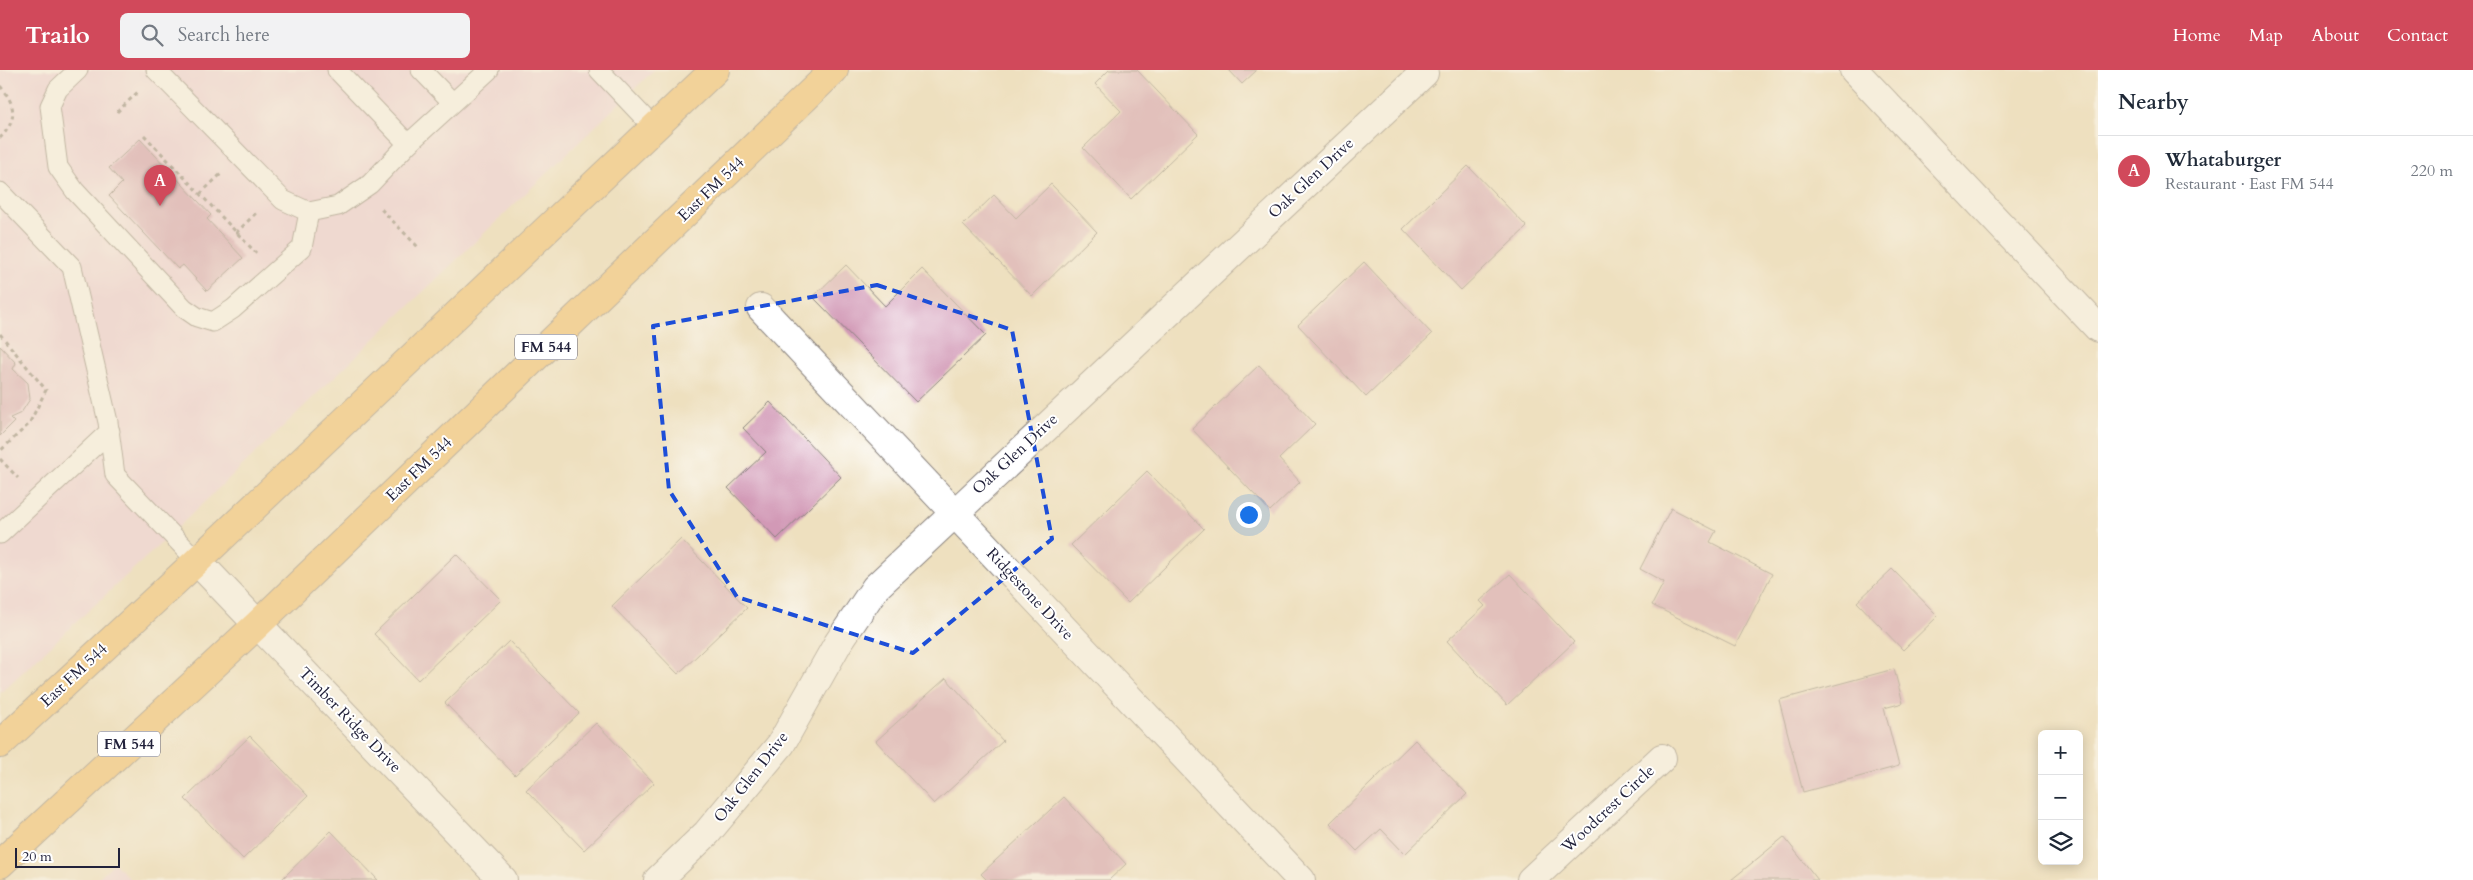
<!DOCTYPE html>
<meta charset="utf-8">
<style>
:root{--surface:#fff;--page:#f2f2f3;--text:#1f2937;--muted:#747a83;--line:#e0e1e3;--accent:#d1495b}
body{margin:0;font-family:Cardo,serif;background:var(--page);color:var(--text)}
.controls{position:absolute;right:15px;bottom:15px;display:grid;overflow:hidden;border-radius:8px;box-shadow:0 2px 12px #0003}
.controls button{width:45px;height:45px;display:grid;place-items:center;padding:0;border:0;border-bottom:1px solid var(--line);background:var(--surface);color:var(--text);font:25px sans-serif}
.scale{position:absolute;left:15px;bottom:12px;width:105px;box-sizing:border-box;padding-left:5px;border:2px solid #22223b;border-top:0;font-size:14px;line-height:18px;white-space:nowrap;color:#22223b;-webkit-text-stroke:4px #fff;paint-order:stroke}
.you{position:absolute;left:1248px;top:444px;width:18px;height:18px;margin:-12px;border:4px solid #fff;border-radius:50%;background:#1a73e8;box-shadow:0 0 0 8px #1a73e833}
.badge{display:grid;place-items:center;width:32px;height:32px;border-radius:50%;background:var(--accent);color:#fff;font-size:16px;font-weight:700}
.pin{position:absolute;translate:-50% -41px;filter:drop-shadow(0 1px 2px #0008)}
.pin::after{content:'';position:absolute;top:26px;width:18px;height:15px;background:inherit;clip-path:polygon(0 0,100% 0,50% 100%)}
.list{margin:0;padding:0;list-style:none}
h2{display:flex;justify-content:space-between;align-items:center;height:65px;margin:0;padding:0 20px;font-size:21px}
h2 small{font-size:16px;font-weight:400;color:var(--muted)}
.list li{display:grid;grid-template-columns:32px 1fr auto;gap:15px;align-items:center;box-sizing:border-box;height:70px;padding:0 20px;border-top:1px solid var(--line)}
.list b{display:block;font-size:19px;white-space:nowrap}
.list p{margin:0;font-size:16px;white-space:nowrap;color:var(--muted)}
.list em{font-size:16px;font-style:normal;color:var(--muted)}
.icon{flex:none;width:28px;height:28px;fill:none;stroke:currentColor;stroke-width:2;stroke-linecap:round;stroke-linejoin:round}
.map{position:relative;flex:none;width:2098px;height:810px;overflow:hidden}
header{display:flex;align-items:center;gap:30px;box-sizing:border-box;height:70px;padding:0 25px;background:var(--accent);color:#fff}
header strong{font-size:24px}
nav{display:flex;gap:28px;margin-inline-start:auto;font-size:18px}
.search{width:350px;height:45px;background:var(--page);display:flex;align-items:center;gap:12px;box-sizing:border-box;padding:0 18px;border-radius:8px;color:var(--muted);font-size:19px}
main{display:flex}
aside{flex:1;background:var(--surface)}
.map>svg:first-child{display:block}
.built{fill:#f0d0e4}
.building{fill:#d299b6}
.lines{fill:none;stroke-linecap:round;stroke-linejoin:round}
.service-casing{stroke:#88817d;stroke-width:21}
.minor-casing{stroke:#88817d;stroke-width:30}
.primary-casing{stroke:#88817d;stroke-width:30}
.path{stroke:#88817d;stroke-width:3;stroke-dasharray:4 4;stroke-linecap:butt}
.service{stroke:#fff;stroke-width:19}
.minor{stroke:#fff;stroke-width:28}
.primary{stroke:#f7c06b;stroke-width:28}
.marked{fill:none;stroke:#1d4ed8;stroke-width:4;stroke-dasharray:10 6;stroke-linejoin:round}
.labels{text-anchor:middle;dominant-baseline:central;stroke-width:4;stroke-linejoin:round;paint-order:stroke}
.shield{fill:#fff;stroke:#646476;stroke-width:1}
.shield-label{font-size:15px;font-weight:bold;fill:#22223b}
.street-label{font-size:16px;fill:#22223b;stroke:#fff}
</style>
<header>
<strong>Trailo</strong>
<div class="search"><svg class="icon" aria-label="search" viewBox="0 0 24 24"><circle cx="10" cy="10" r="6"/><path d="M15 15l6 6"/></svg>Search here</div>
<nav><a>Home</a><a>Map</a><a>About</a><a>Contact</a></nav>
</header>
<main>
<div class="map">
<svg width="2098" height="810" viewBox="0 0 2098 810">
<rect width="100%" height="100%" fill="#fff"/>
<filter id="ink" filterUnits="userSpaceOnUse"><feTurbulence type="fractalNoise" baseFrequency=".02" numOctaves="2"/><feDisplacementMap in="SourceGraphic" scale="10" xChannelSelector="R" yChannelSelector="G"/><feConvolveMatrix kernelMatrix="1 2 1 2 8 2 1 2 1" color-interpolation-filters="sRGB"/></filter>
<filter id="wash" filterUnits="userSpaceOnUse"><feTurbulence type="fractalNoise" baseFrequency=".0096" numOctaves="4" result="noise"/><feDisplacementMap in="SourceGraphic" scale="20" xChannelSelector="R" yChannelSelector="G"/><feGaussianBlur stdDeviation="1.12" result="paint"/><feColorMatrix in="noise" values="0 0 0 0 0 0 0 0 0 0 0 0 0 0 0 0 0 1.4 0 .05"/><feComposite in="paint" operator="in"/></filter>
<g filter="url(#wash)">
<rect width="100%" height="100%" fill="#eee0bf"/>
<!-- built -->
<path class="built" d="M0,0H654L171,464L0,623Z
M114,793L131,810H96Z"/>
<g id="blocks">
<!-- building -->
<path class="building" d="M1109,0H1137L1198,64L1131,129L1083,78L1121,41L1095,14Z
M1229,0H1257L1242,14Z
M140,69L211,145L207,149L243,188L207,221L183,195L178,199L109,126L122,113L109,98Z
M1468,96L1527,157L1461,220L1403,159Z
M1051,114L1097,162L1032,226L963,155L994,125L1016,148Z
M1364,192L1432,264L1366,327L1298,255Z
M846,195L885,236L922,199L986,265L916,332L813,227Z
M0,276L16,293L13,299L28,313L30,329L21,343L10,348L14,352L0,366Z
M1259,295L1315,354L1279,389L1300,412L1270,441L1192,359Z
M770,332L841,407L777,469L728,418L766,382L743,358Z
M1147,401L1204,459L1128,533L1071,475Z
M1671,438L1716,461L1710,472L1772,504L1735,576L1652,535L1664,512L1640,499Z
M681,469L747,538L678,604L612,536Z
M456,484L501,530L418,610L374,564Z
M1892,499L1938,546L1903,580L1857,532Z
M1510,504L1574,572L1507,635L1447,571L1485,536L1480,531Z
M509,571L579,643L515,705L445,633Z
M1894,599L1903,633L1884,638L1899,696L1803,722L1779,630Z
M946,608L1003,671L934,734L876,671Z
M596,653L654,713L584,780L526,720Z
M250,666L308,726L243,789L185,729Z
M1415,670L1467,724L1405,784L1381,759L1357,781L1330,753Z
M1064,727L1126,794L1109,810H987L981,804Z
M331,761L378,810H281Z
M1784,767L1818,810H1731Z"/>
</g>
</g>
<g filter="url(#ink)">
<use href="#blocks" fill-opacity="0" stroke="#88817d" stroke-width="1"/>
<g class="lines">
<defs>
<path id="service" d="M78,0L58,19L50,36L58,97L75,121L184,238L197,247L213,252L233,239L302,178L309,142
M156,0L283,130L309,142L338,136L370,114L408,74L489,0
M337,0L408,74
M421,0L453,33
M599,0L654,58
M0,122L72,197L108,352L115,405L197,491
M0,464L110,361"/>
<path id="minor" d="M1854,0L2098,258
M761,238L1301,810
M197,491L503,810
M658,810L707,763L781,674L838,573L875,518L1424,3
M1531,810L1662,688"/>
<path id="primary" d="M0,674L197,491L715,0
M0,794L258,554L834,0"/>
</defs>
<!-- service casing -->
<use href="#service" class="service-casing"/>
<!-- minor casing -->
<use href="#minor" class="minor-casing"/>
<!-- primary casing -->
<use href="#primary" class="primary-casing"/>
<!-- path -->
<path class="path" d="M0,16C16,34 18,50 0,68
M117,42L138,22
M144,65L256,183
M200,124L221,104
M381,139L419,178
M236,163L257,142
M0,264L46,320L29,354L0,381
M0,389L18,408"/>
<!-- service -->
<use href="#service" class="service"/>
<!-- minor -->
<use href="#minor" class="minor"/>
<!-- primary -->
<use href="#primary" class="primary"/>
</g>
</g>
<!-- marked area -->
<path d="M0 0H2098V810H0ZM877,215L1012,260L1052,469L913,583L737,527L669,420L653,256Z" fill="#eee0bf" fill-opacity=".55" fill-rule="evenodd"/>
<path class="marked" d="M877,215L1012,260L1052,469L913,583L737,527L669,420L653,256Z"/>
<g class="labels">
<!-- shield labels -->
<g class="shield">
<rect x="515" y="264.5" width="62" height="25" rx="4"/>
<rect x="98" y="661.5" width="62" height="25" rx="4"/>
</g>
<g class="shield-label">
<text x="546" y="277">FM 544</text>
<text x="129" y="674">FM 544</text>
</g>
<!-- street labels -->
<g class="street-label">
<text transform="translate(1311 108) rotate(-43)">Oak Glen Drive</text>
<text transform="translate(711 119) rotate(-44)">East FM 544</text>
<text transform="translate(1015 384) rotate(-43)">Oak Glen Drive</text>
<text transform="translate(419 399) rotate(-44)">East FM 544</text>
<text transform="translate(1030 524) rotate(47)">Ridgestone Drive</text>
<text transform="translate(74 605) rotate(-43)">East FM 544</text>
<text transform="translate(350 650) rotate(46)">Timber Ridge Drive</text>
<text transform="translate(751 707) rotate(-52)">Oak Glen Drive</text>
<text transform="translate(1608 739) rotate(-43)">Woodcrest Circle</text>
</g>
</g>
</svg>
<div class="controls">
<button>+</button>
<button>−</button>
<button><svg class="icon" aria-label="layers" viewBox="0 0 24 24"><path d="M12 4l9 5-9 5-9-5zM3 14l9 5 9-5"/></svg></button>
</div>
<div class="scale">20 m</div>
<div class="you"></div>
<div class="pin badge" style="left:160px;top:136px">A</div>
</div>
<aside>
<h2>Nearby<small></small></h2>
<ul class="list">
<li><span class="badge">A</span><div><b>Whataburger</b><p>Restaurant · East FM 544</p></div><em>220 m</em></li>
</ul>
</aside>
</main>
